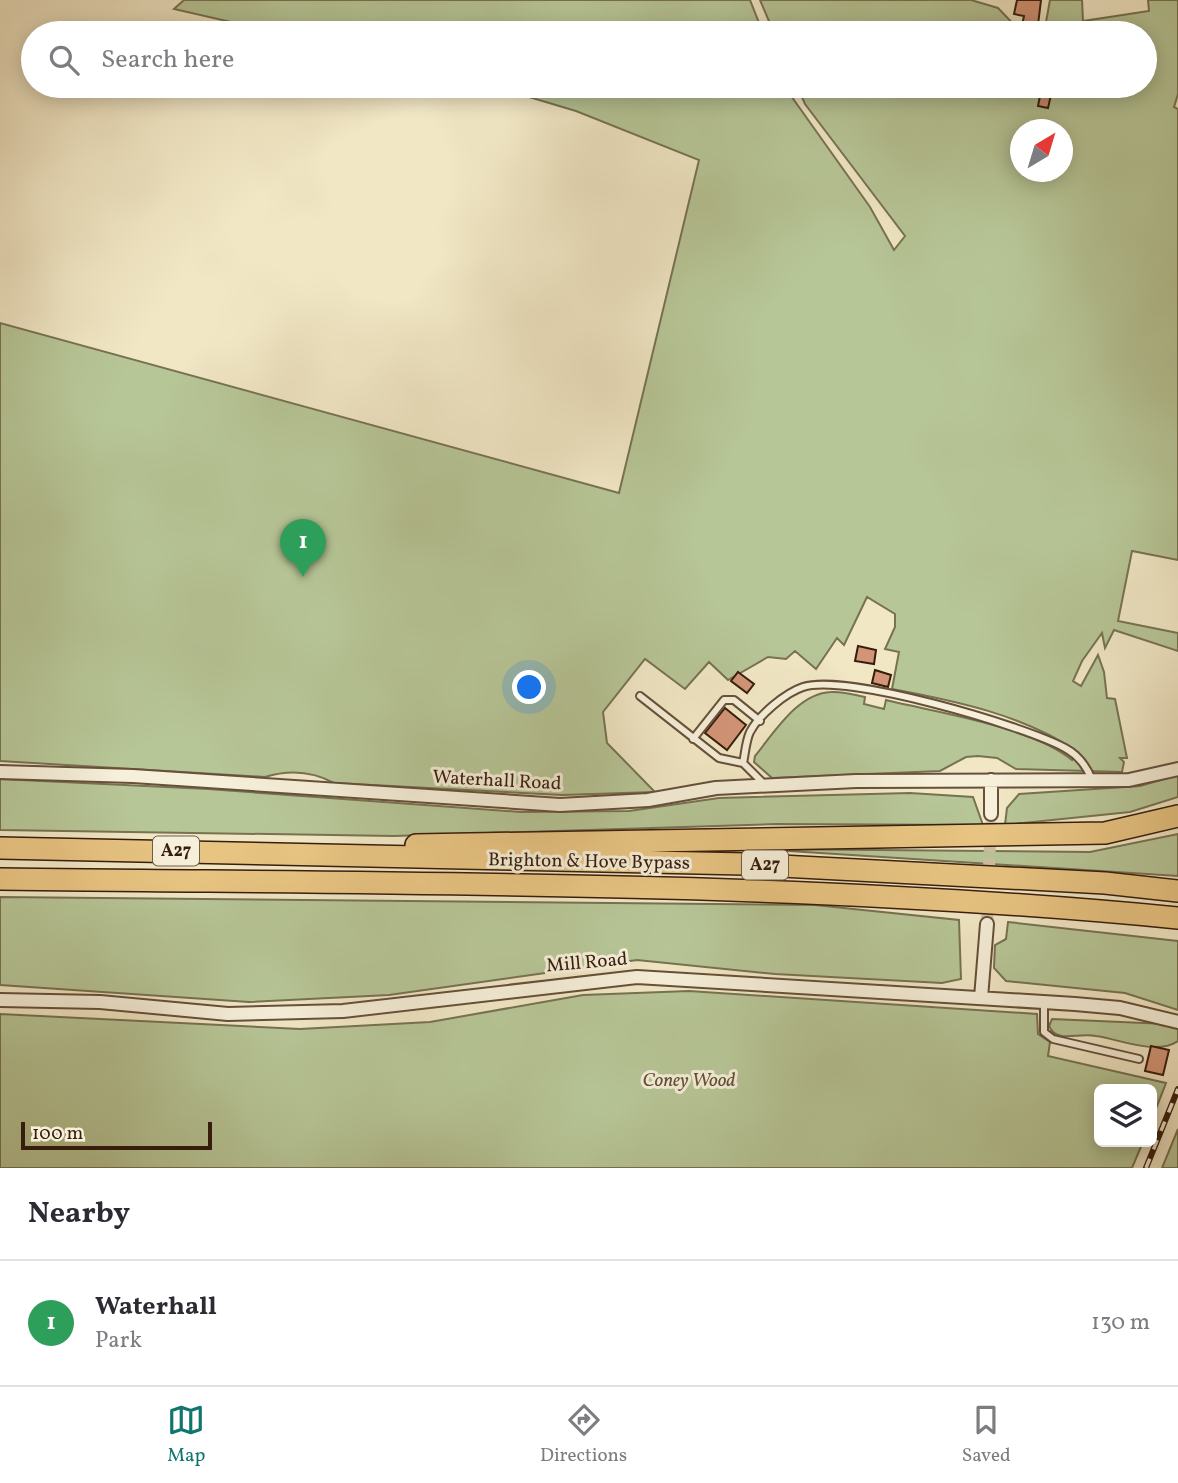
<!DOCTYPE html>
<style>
:root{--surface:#fff;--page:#f2f2f3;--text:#2b2b33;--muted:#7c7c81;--line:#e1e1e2;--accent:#0f766e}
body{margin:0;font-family:Vollkorn,serif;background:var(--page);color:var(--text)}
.controls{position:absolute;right:21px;bottom:21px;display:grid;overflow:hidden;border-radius:10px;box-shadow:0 4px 18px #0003}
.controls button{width:63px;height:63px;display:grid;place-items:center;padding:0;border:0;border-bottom:2px solid var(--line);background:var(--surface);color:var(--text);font:35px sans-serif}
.compass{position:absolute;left:1010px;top:119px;width:63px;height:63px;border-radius:50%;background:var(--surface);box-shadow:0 4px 18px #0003;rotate:38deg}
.scale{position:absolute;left:21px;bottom:18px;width:191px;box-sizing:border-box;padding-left:7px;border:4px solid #371d0c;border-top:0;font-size:19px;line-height:24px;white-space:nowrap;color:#371d0c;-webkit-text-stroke:5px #f6efd9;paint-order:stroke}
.you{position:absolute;left:530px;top:688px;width:24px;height:24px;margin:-18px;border:5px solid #fff;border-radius:50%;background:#1a73e8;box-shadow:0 0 0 10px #1a73e833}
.badge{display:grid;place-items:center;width:46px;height:46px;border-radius:50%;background:var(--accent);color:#fff;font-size:23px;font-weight:700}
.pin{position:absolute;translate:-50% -58px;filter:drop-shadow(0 2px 4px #0008)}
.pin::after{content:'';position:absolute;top:37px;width:24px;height:21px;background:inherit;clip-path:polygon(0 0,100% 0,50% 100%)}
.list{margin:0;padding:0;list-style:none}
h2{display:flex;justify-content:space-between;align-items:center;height:91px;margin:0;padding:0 28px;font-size:30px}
h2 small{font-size:23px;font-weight:400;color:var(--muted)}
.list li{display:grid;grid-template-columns:46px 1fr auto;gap:21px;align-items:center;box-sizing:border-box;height:126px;padding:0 28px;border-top:2px solid var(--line)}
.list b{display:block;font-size:26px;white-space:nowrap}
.list p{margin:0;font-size:23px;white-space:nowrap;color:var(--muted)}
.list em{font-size:23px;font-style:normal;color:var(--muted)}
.icon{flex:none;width:38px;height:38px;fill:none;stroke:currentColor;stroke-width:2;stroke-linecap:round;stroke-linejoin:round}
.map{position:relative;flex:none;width:1178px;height:1168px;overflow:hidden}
.search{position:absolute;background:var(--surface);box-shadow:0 4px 18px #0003;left:21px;right:21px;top:21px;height:77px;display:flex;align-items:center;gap:18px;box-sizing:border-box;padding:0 24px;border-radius:38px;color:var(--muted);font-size:26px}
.sheet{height:217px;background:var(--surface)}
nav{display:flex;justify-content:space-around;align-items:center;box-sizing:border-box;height:98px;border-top:2px solid var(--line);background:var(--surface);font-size:19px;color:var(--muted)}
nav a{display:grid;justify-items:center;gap:4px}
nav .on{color:var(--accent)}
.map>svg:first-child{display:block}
.green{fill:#b7c697;stroke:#777252;stroke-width:2;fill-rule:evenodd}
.building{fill:#d39578;stroke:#371d0c;stroke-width:2}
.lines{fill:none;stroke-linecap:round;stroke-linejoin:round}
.street-tunnel{stroke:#ccbfa0;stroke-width:12;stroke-dasharray:12 6;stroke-linecap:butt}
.lane-casing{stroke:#66503a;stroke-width:10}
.street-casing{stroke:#66503a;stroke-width:16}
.highway-casing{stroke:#371d0c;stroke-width:24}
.lane{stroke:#f6efd9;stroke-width:6}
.street{stroke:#f6efd9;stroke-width:12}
.highway{stroke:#e8c482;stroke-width:21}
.rail-casing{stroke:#371d0c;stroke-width:6}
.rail{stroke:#f6efd9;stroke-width:3.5;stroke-dasharray:10;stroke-linecap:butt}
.labels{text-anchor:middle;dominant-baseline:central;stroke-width:6;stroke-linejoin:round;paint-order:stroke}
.shield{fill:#f6efd9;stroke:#705c4a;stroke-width:2}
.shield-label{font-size:18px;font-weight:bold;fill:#371d0c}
.street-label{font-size:19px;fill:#371d0c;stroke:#f6efd9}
.park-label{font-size:19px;font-style:italic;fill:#5d5036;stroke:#f6efd9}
</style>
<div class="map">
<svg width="1178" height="1168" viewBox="0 0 1178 1168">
<rect width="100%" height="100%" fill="#f1e7c5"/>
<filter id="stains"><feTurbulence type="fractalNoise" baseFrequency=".00286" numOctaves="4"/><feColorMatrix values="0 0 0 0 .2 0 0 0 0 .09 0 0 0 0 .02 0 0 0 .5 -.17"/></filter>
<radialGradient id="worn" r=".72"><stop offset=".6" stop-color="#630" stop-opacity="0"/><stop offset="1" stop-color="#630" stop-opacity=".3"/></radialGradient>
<!-- green -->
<path class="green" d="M184,0H750L763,33H279L174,9Z
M760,0H971L998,8L1022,33H774Z
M1050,0H1082L1083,21L1149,11L1148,0H1178V94L1174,107L1178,109V560L1132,551L1118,621L1178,633V651L1114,630L1105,648L1102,633L1082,661L1073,681L1081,686L1098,655L1104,672L1107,698L1115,699L1127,758H1120L1124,762L1122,772L1016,769L997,758L978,756L966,757L940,771L772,778L754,762L755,756C774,733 798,693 831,692C842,691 854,695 865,697L864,704L884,709L886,700C939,713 1030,726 1072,760L1078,752C1024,715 956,701 892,689L899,652L885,649L895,627V614L867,597L844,645L837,638L816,669L795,651L786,659L768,657L728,680L709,662L685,689L645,659L603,712L607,743L655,792L562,795L334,783C312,771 288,770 265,777L0,761V323L619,493L699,160L576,111L492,86H784L870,207L894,250L905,236L805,104L797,86H1145V33H1044ZM1020,130H1062V172H1020Z
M1178,775V797L1130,812L1005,825L1007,808L1019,794L1140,786Z
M0,779L208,789L521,812L629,811L719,798L910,793L973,797L983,825L776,824L394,836L0,830Z
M1178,834V876L760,849L1090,852Z
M0,897L815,905L959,920L961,979L942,983L775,974L637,960L389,995L249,1002L0,985Z
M1008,922L1178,941V1010L1125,993L1006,981L994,968L995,945L1006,939Z
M689,991L1037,1014L1038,1034L1050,1042L1048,1056L1166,1083L1152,1119V1089H1099V1142H1143L1132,1168H0V1014L300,1029L430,1022L583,995Z
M1052,1019L1167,1024L1178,1026V1041C1156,1056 1119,1039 1096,1036C1084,1034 1073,1037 1062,1036C1055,1035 1052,1032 1049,1026Z
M1178,1129V1168H1162Z"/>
<!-- building -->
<path class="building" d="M1017,0H1041L1037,33L1021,30L1024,16L1014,14Z
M1042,86H1053L1048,108L1038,106Z
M858,646L876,650L874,664L855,661Z
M875,670L891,675L888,687L872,683Z
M738,672L754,684L747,693L731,681Z
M725,708L746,725L727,750L705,733Z
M1151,1046L1169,1050L1163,1075L1145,1071Z"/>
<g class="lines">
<!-- street-tunnel -->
<path class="street-tunnel" d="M987,924L991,814"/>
<defs>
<path id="lane" d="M640,696L719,758L743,763
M693,739L724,700H734L760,721
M765,785L743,763C745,754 746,740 750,732C759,715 785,693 803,687C846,673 1022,725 1065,748C1078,755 1087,767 1092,780
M1044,1003V1032L1053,1039L1139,1059"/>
<path id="street" d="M0,772L133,776L560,805L648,800L716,788L856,781L1129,780L1178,769
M991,780V814
M981,998L987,924
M0,1000L100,1002L228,1014L343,1011L637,977L1075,1004L1120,1008L1178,1022"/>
<path id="highway" d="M416,845L1105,833L1178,816
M0,848L745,864L1105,883L1178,891
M0,879C393,884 787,880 1178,918"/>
</defs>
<!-- lane casing -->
<use href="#lane" class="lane-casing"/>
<!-- street casing -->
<use href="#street" class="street-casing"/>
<!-- highway casing -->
<use href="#highway" class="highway-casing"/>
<!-- lane -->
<use href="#lane" class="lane"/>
<!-- street -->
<use href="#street" class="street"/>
<!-- highway -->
<use href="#highway" class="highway"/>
<defs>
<path id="rail" d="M1146,1168L1178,1089"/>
</defs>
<!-- rail casing -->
<use href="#rail" class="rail-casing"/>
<!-- rail -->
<use href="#rail" class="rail"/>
</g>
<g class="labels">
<!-- shield labels -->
<g class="shield">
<rect x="153" y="836.5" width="46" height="29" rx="5"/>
<rect x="742" y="850.5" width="46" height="29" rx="5"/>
</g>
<g class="shield-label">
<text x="176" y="851">A27</text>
<text x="765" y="865">A27</text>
</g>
<!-- street labels -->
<g class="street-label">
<text transform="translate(497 781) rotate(3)">Waterhall Road</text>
<text transform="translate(589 862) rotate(1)">Brighton &amp; Hove Bypass</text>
<text transform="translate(587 963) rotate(-5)">Mill Road</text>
</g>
<!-- park labels -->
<g class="park-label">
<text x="689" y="1081">Coney Wood</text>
</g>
</g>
<rect width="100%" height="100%" filter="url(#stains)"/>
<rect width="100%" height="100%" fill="url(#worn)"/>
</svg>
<div class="controls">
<button><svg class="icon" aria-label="layers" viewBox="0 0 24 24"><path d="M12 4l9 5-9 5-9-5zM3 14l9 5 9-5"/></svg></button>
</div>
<svg class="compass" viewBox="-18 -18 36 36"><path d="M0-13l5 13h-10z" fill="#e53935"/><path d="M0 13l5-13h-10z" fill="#7c7c81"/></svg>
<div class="scale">100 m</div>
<div class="you"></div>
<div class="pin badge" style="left:303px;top:577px;background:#2e9e5b">1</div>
<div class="search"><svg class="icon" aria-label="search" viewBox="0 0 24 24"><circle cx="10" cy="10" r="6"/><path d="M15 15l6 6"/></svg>Search here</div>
</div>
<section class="sheet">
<h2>Nearby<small></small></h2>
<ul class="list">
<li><span class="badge" style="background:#2e9e5b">1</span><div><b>Waterhall</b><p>Park</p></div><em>130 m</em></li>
</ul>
</section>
<nav>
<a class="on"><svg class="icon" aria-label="map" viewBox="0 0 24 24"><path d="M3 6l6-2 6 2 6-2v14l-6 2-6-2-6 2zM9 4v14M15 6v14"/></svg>Map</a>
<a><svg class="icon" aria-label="directions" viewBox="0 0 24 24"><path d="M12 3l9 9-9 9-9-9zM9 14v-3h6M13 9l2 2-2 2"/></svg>Directions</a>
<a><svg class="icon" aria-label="saved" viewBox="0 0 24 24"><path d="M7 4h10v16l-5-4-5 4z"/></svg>Saved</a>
</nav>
